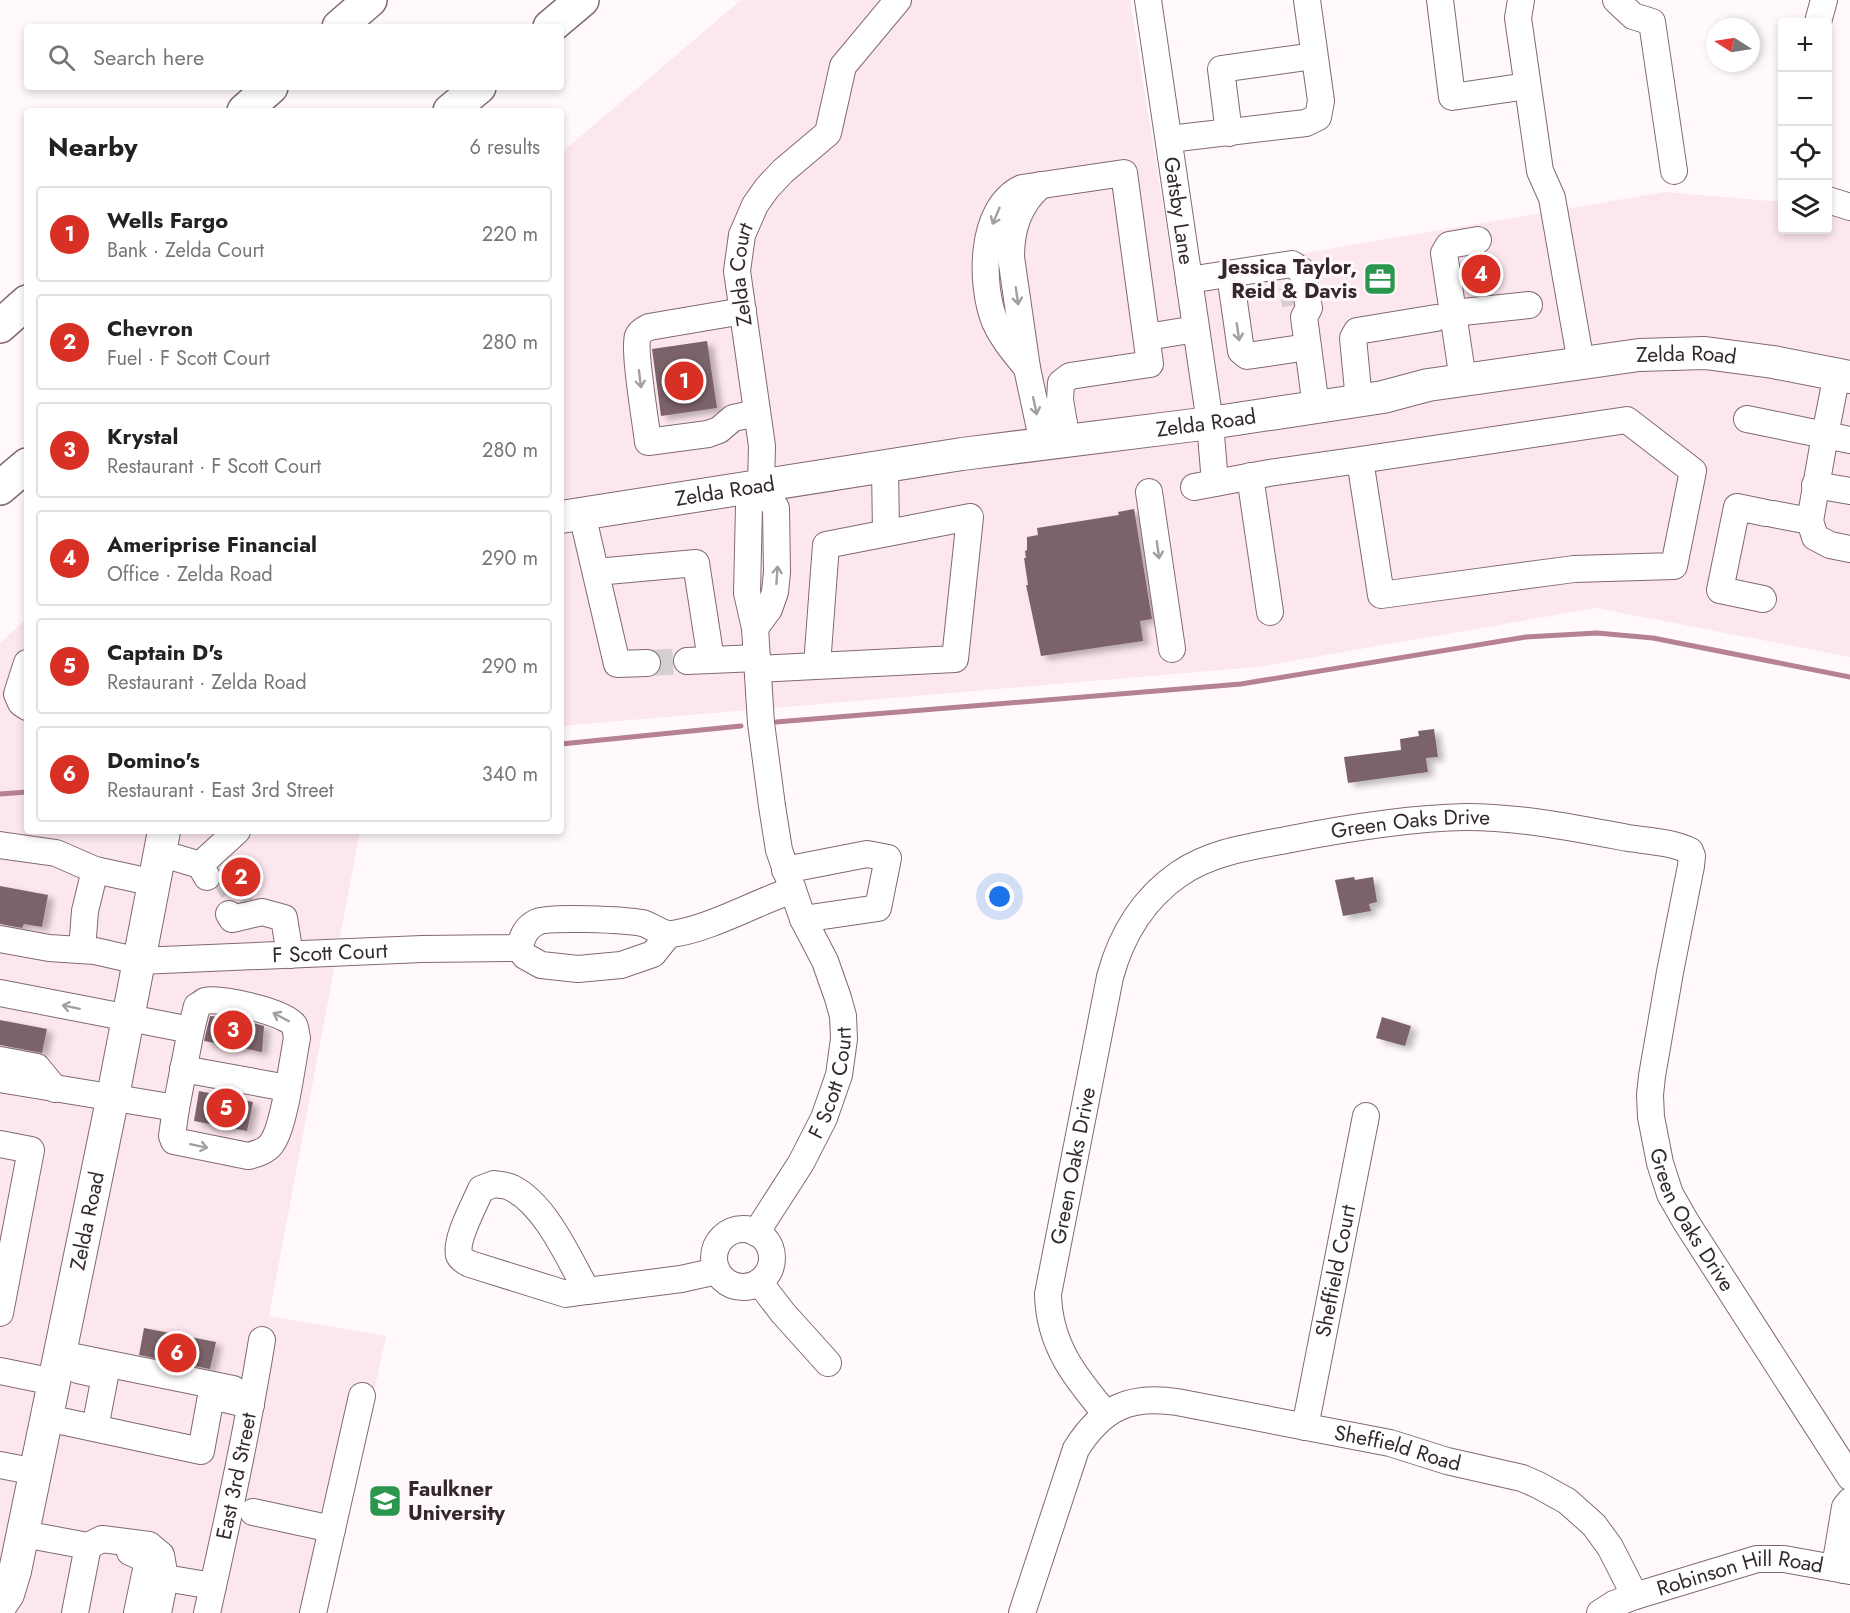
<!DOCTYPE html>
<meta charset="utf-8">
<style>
:root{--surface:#fff;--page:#f6f6f6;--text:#222;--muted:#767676;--line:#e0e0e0;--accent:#d93025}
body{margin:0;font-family:Jost,sans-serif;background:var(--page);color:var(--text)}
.controls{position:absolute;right:18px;top:18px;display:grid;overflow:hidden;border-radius:6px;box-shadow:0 3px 9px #0003}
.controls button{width:54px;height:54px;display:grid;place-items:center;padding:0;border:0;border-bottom:2px solid var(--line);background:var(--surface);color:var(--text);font:30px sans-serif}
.compass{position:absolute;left:1706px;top:18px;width:54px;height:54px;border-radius:50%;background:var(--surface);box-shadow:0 3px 9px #0003;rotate:282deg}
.you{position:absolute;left:1000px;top:897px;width:21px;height:21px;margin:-15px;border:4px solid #fff;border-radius:50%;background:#1a73e8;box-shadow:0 0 0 9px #1a73e833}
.badge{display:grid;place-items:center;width:39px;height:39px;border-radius:50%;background:var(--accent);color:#fff;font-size:20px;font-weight:700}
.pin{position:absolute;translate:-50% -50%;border:3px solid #fff;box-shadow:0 2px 6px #0006}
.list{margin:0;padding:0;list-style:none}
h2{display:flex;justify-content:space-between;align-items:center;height:78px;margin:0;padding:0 24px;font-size:26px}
h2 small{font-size:20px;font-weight:400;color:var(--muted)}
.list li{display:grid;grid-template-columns:39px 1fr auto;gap:18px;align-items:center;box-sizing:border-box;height:96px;margin:0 12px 12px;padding:0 12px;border:2px solid var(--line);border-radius:6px}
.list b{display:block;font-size:22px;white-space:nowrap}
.list p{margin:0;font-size:20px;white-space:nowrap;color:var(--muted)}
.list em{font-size:20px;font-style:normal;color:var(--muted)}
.icon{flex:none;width:33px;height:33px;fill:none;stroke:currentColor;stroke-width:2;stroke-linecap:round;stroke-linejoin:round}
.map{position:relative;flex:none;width:1850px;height:1613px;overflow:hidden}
.search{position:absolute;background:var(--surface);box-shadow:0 3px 9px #0003;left:24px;top:24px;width:540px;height:66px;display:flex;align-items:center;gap:15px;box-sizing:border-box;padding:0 21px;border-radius:6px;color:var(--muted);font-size:22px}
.panel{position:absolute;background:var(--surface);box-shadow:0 3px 9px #0003;left:24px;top:108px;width:540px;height:726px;border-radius:6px}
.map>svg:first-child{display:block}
.built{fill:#fde7ee}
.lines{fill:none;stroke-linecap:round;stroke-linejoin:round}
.stream{stroke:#b58193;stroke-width:5}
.building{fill:#7b636b;filter:url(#shadow)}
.minor-tunnel{stroke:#d6cfd2;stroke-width:26;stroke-dasharray:26 13;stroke-linecap:butt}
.minor-casing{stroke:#826971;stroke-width:28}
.major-casing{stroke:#826971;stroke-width:34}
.highway-casing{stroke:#826971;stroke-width:36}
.minor{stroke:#fff;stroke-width:26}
.major{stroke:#fff;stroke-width:32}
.highway{stroke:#fff;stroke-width:33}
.oneway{stroke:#a39fa0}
.labels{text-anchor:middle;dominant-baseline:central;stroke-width:6;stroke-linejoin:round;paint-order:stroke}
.street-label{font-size:21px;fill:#33292c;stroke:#fff9fb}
.poi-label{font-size:21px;font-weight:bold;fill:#33292c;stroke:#fff9fb;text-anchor:end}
</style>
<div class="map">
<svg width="1850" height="1613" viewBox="0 0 1850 1613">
<defs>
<filter id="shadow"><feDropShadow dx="6" dy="4" stdDeviation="3" flood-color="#0004"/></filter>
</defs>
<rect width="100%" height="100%" fill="#fff9fb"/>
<!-- built -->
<path class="built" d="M741,0H1130L1174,275L1665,192L1782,202V230H1828V209L1850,214V657L1596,608L1257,667L561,726V153Z
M27,618V831H360L269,1316L386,1336L327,1613H0V643Z"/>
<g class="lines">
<!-- stream -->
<path class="stream" d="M776,722L1241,684L1526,637L1597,633L1653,638L1850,677
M561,744L741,726
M0,794L27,792"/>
</g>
<!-- building -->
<path class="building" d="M707,341L717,408L661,416L652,349Z
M1134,509L1152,619L1140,621L1143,641L1041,656L1026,585H1028L1024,558H1026L1025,551L1027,550V537L1038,535L1037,528L1119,515L1118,512Z
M1434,729L1438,757L1426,758L1428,772L1348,783L1344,757L1401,750L1400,739L1419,736L1418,731Z
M1354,877L1355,880L1373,877L1377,902L1369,904L1371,911L1343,916L1335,880Z
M0,886L48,895L42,927L24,924L22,928L0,924Z
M210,1016L235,1018L264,1026L262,1052L204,1041Z
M1382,1017L1411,1026L1405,1046L1376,1038Z
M0,1020L47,1029L42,1053L0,1045Z
M199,1091L253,1102L247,1131L194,1121Z
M144,1328L216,1342L210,1369L139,1355Z"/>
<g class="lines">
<!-- minor-tunnel -->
<path class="minor-tunnel" d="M1292,287L1295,305
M647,663L687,661
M219,869L242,906"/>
<defs>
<g id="minor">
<path id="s1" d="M1148,0L1210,423L1215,483"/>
<path d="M1440,0L1452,97L1527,86"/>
<path d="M1521,0L1518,18L1540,171L1552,198L1581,363"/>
<path d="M1616,0L1633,16L1652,22L1674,171"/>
<path d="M1818,22L1824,0"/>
<path d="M1229,133L1221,69L1314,56"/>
<path d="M1169,139L1306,123L1318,117L1321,101L1307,0"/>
<path d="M1041,185C1019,204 1011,228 1011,257L1027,368L1043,443"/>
<path d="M1828,200L1850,207"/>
<path d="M1230,274L1241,351L1247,356L1308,347"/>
<path d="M1189,280L1292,264L1302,271L1309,308L1304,317L1316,407"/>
<path d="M743,311L649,327C645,329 640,331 638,336C633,348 646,424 648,442L708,434L719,430L733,418L757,413"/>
<path d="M1453,313L1529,305"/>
<path d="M1147,337L1196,329"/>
<path d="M1027,368C1015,353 1003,340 995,322C980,285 979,208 1022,188L1124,173L1150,364L1070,376L1061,383L1060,400L1067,441"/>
<path d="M1463,380L1444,253L1449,245L1478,240"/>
<path d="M1359,401L1353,338L1357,331L1436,318"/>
<path d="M1747,419L1825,435L1837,374"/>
<path d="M1850,440L1825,435L1810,521L1815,537L1830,545L1850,549"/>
<path d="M885,466L886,533"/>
<path d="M1250,476L1270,612"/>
<path d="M1815,485L1850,491"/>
<path d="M1194,487L1269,473L1360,460L1381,595L1574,569L1674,566L1693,471L1627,420L1360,460"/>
<path d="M1149,492L1172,649"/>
<path d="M582,514L617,664L647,663"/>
<path d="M1773,514L1810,521"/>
<path d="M596,572L696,563L711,660"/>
<path d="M1763,599L1720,590L1737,507L1766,513"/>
<path d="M755,628L769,609L775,592L777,572L776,508L761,485"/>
<path d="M687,661L757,658"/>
<path d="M27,663L17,694L21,703L27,707"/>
<path d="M758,669L955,659L970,517L826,545L817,665"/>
<path d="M0,845L56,853L95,870L155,883"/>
<path d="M160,853L200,865"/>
<path d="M785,870L867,854L888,858L878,908L803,919"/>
<path d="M207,877L200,865L237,831"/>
<path d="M229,914L232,919L262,912L284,918L290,955"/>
<path id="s2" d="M0,939L49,948L95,951L139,961L422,949L519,948C523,936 525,928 537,922C547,916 627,920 642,923C651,925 662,935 672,934C712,928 754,903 793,890"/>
<path d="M519,948L525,956L541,965L578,969L621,965L653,954L669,934"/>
<path d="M82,950L85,911L95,870"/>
<path d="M0,993L191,1030L176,1108L0,1079"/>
<path d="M0,1060L37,1067L55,1089"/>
<path d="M183,1069L287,1088"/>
<path d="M176,1108L172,1136L174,1141L248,1156C257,1154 267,1151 272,1143C285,1125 292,1063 297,1038C296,1035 296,1028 294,1025C285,1012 220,997 205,1001C205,1001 198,1006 197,1006L191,1030"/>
<path d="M0,1144L31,1150L0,1313"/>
<path d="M494,1184C500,1185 507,1185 512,1188C546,1205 569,1259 587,1291L566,1294L470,1264C466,1262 461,1260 459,1255C455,1239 475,1204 481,1189Z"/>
<circle cx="743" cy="1258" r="29"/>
<path id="s3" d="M756,1233L801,1163L824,1118L839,1075L844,1039L843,1016L838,998L825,961L803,919L779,850L772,806L761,723L755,628L747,593L749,506L761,485L762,446L737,271L742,235L755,205L767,188L783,171L828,133L843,66L898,0"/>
<path d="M759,1282L783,1313L828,1363"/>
<path d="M587,1291L681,1279L717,1271"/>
<path d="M60,1354L233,1389"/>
<path d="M78,1370L105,1376L95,1428"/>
<path d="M0,1371L54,1382"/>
<path id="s4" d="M1106,1414C1075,1377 1049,1345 1048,1294L1110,977C1121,936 1143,899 1179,874C1211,852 1249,847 1286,840C1342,829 1409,818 1466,817C1520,817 1575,828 1628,838C1648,841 1672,842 1690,851L1692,856L1691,866L1670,972L1652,1076L1650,1095L1651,1117L1660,1163L1670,1194L1686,1222L1850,1477"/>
<path d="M47,1418L201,1451L211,1396L251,1405"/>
<path id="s5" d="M1305,1427L1366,1116"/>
<path d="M0,1465L36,1472"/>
<path d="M1850,1501L1845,1507L1837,1555L1844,1570L1850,1565"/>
<path d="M253,1512L332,1529"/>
<path d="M23,1534L88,1546L102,1539L149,1545L161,1555L165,1578L158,1613"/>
<path d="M130,1552L148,1560L137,1613"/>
<path d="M165,1578L213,1586"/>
<path d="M75,1613L88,1546"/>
<path id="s6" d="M207,1613C227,1523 247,1432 262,1340"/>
<path d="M313,1613L362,1396"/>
<path id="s7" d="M1022,1613L1076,1449C1102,1408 1129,1395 1177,1402L1390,1443L1447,1461L1522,1478L1538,1485L1567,1501L1594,1525L1610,1547L1635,1596"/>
<path id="s8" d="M1600,1613L1614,1604L1635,1596L1757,1559H1784L1850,1571"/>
</g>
<g id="major">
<path id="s9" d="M561,517L962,454L1210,423L1383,397L1428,385L1639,355L1705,353L1773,362L1850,377"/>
<path id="s10" d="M0,1606L8,1594L15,1571L113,1096L164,831"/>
</g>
<path id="highway" d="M339,27L370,0
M550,27L582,0
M244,111L271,87
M450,111L479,87
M0,326L27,302
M0,488L27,465"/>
</defs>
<!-- minor casing -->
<use href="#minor" class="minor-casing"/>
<!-- major casing -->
<use href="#major" class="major-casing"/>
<!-- highway casing -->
<use href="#highway" class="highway-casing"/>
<!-- minor -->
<use href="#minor" class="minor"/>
<!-- major -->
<use href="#major" class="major"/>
<!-- highway -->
<use href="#highway" class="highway"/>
</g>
<!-- one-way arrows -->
<defs><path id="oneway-shaft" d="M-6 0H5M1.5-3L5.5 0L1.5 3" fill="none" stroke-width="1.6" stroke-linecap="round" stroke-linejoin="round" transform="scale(1.5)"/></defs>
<g class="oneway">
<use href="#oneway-shaft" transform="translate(996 216) rotate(113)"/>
<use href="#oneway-shaft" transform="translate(1017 296) rotate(82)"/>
<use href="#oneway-shaft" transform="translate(1238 332) rotate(82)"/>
<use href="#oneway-shaft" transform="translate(640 379) rotate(83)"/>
<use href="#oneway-shaft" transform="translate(1035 406) rotate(78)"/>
<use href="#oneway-shaft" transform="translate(1158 550) rotate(82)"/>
<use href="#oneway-shaft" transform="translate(777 575) rotate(-86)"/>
<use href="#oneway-shaft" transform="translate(71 1007) rotate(-168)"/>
<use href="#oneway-shaft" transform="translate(281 1017) rotate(-152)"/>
<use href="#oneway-shaft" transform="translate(199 1146) rotate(12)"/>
</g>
<!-- icons -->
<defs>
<symbol id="office-square" viewBox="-11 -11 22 22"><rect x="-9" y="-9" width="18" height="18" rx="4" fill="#2a964e" stroke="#fff9fb"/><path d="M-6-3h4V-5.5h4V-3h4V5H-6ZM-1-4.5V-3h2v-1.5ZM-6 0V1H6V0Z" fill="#fff"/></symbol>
<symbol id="school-square" viewBox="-11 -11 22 22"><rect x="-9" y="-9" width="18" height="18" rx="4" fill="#2a964e" stroke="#fff9fb"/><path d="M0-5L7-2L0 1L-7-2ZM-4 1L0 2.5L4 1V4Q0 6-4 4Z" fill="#fff"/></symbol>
</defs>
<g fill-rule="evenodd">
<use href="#office-square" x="1361" y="260" width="38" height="38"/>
<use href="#school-square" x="366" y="1482" width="38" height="38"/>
</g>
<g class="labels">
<!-- street labels -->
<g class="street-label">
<text stroke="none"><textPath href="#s1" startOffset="213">Gatsby Lane</textPath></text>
<text stroke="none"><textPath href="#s3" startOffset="1000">Zelda Court</textPath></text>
<text stroke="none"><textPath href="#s9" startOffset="1138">Zelda Road</textPath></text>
<text stroke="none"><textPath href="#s9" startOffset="652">Zelda Road</textPath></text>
<text stroke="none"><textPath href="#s9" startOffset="166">Zelda Road</textPath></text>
<text stroke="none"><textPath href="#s4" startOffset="825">Green Oaks Drive</textPath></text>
<text stroke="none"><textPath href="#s2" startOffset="332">F Scott Court</textPath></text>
<text stroke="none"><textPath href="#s3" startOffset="170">F Scott Court</textPath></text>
<text stroke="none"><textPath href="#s4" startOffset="267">Green Oaks Drive</textPath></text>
<text stroke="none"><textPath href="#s4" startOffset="1490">Green Oaks Drive</textPath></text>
<text stroke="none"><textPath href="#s10" startOffset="396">Zelda Road</textPath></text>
<text stroke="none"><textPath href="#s5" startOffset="159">Sheffield Court</textPath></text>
<text stroke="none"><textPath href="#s7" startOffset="518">Sheffield Road</textPath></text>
<text stroke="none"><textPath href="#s6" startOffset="140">East 3rd Street</textPath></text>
<text stroke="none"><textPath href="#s8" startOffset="148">Robinson Hill Road</textPath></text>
</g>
<!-- poi labels -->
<g class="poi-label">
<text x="1357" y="267">Jessica Taylor,<tspan x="1357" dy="24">Reid &amp; Davis</tspan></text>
<text x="408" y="1489" text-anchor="start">Faulkner<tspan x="408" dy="24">University</tspan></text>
</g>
</g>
</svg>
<div class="controls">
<button>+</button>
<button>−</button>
<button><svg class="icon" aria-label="locate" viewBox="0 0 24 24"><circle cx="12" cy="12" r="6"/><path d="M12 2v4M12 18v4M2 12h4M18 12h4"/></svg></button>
<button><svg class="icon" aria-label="layers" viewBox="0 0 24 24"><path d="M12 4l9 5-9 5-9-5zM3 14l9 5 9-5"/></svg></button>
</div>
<svg class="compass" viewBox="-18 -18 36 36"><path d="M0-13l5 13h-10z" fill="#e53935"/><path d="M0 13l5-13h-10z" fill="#767676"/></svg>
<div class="you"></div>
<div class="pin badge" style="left:684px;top:381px">1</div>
<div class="pin badge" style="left:241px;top:877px">2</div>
<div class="pin badge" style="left:233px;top:1030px">3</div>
<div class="pin badge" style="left:1481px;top:274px">4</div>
<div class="pin badge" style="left:226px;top:1108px">5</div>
<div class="pin badge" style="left:177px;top:1353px">6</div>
<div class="search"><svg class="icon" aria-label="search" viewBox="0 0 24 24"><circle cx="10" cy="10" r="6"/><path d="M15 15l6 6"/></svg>Search here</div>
<section class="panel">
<h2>Nearby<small>6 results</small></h2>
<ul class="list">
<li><span class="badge">1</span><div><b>Wells Fargo</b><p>Bank · Zelda Court</p></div><em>220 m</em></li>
<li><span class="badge">2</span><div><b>Chevron</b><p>Fuel · F Scott Court</p></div><em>280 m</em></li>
<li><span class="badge">3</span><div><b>Krystal</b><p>Restaurant · F Scott Court</p></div><em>280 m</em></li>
<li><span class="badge">4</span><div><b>Ameriprise Financial</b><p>Office · Zelda Road</p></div><em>290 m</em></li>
<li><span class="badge">5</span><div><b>Captain D's</b><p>Restaurant · Zelda Road</p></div><em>290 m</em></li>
<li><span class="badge">6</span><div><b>Domino's</b><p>Restaurant · East 3rd Street</p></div><em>340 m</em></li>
</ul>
</section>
</div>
